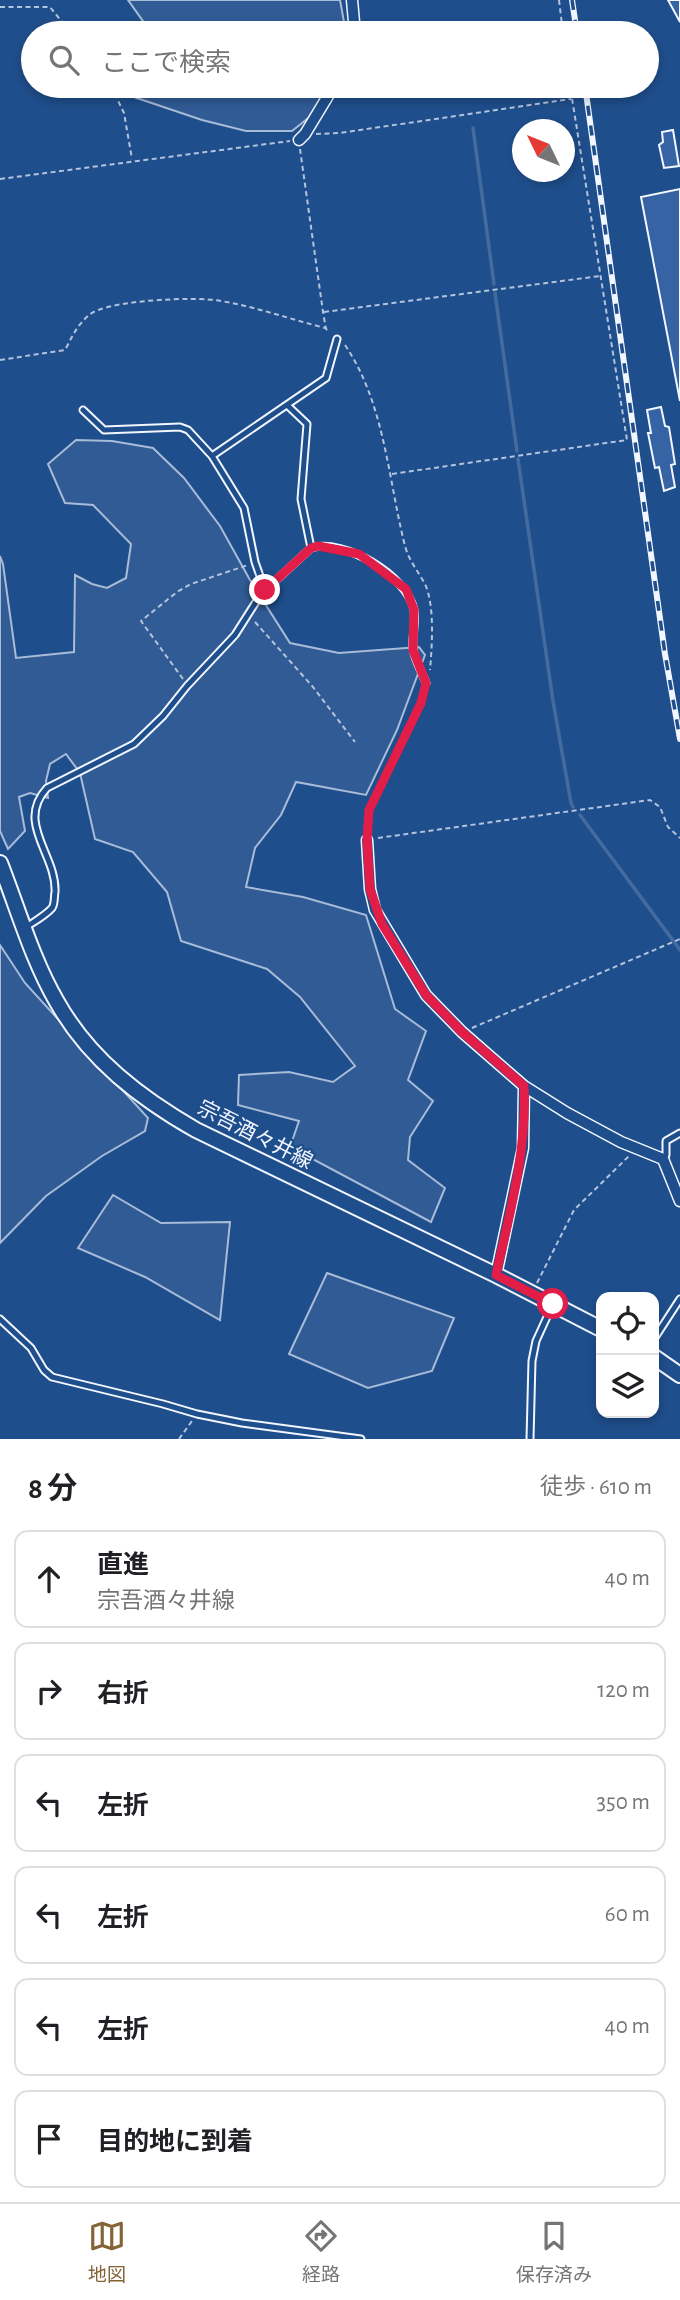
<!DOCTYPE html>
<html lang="ja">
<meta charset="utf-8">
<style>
:root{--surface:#fff;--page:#f2f2f2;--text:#202124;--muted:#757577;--line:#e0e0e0;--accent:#846436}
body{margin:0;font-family:"Alegreya Sans","Noto Sans JP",sans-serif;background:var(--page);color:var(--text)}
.controls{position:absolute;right:21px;bottom:21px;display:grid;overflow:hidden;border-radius:14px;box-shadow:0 4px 10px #0003}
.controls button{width:63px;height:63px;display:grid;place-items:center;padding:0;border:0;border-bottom:2px solid var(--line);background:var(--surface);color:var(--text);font:35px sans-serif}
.compass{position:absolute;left:512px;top:119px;width:63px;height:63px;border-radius:50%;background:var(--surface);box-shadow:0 4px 10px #0003;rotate:313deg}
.stop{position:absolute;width:21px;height:21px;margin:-16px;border:5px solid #e11d48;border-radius:50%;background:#fff}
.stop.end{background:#e11d48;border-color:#fff;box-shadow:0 2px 7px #0008}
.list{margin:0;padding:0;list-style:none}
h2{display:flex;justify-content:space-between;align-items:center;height:91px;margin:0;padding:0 28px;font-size:30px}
h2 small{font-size:23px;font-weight:400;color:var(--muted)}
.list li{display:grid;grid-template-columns:46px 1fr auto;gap:21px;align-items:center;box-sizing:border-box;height:98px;margin:0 14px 14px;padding:0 14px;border:2px solid var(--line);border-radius:14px}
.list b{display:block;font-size:26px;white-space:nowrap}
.list p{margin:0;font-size:23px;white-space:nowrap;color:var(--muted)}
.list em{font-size:23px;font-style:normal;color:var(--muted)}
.icon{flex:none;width:38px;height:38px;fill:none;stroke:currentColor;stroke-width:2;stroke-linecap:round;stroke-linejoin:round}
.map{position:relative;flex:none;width:680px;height:1439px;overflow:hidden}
.search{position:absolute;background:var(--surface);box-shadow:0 4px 10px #0003;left:21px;right:21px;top:21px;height:77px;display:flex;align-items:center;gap:18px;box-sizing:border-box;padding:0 24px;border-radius:38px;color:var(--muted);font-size:26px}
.sheet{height:763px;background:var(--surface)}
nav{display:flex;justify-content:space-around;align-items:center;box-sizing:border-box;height:98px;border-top:2px solid var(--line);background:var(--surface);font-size:19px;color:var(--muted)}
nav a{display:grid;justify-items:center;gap:4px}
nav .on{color:var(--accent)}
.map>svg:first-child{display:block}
.built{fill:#305b95;stroke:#a8bbd7;stroke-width:2}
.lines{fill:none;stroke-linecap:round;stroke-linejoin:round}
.stream{stroke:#446ba0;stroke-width:3.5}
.building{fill:#3563a3;stroke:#f2f6ff;stroke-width:2}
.service-casing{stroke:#f2f6ff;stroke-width:9}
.minor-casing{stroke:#f2f6ff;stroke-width:13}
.secondary-casing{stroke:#f2f6ff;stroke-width:18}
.path{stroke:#b3c4dc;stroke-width:2;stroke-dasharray:5 3.5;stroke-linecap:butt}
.service{stroke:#1f4e8c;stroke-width:5}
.minor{stroke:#1f4e8c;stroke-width:10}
.secondary{stroke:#1f4e8c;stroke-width:14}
.rail-casing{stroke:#f2f6ff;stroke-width:6}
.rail{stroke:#1f4e8c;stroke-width:3.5;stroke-dasharray:10;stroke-linecap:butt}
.route{stroke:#e11d48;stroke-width:9}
.labels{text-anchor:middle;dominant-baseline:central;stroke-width:5;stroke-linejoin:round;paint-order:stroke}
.street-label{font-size:21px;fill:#f2f6ff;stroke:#1f4e8c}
</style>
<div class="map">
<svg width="680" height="1439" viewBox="0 0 680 1439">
<rect width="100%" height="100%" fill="#1f4e8c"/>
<!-- built -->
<path class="built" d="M128,0H340L346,33H137L145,24Z
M110,86H330L317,111L292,131H246L202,120L110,89Z
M76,440L112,441L153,448L184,478L220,526L250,580L290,643L339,653L419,647L425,655L397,730L366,795L296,782L281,815L255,848L246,887L303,897L366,915L395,1009L426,1031L408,1080L433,1101L410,1137L408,1160L445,1188L431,1222L290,1147L299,1121L238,1105L239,1075L289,1072L333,1082L355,1066L300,997L267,969L181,941L167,892L133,852L95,839L80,773L66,754L50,764L46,781L48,798L30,793L19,797L25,831L8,849L0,831V556L3,564L16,658L74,652L75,575L92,584L107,588L126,578L131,544L93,505L65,503L48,464Z
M0,945L25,983L148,1118L145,1131L102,1156L46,1196L0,1243Z
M113,1195L161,1223L230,1222L220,1320L145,1277L78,1248Z
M327,1273L454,1318L432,1371L368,1388L289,1354Z"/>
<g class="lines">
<!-- stream -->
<path class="stream" d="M473,128L494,284
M495,293L517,451
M518,459L553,701L571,803L573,807
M580,815L680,950"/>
</g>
<!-- building -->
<path class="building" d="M668,0H680V22Z
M673,130L679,166L664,168L659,145L663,142L662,132Z
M680,189V401L641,197Z
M661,407L665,426L669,427L675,464L671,465L675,487L664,491L659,467L655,468L648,433H651L647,410Z"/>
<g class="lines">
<defs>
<path id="service" d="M287,405L307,424L301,499L311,548
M83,410L104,430L180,427L188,430L212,456L244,508L255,562L265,590
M212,456L326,378L337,339
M25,928C33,922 45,916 52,908C55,904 54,897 55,892C57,855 15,823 47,788L134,744L163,716L187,686L235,635L261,594L311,548C344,538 407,575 414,610C416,622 412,635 413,648C414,659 422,672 426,683
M663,1159L666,1155V1141L680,1133
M0,1319L31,1348L44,1370L52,1377L163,1404L197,1414L242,1423L361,1439
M654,1339L680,1299
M530,1439L532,1361L536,1341L552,1306"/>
<path id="minor" d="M352,0L355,33
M299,140L305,134L334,86
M367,840L370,889L375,910L426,995L462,1032L524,1086L567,1113L621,1142L663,1159L680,1201
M496,1275L523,1148L524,1086"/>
<path id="secondary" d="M0,863C18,909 32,959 57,1002C89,1059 140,1098 196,1130L496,1275L601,1329
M654,1357L680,1375"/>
</defs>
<!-- service casing -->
<use href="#service" class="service-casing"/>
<!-- minor casing -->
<use href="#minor" class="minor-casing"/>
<!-- secondary casing -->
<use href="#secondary" class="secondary-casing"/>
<!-- path -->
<path class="path" d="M559,0L563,33
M0,7H50L71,33
M111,86L124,113L132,159
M316,134L340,133L571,99
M300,149L323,312L326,329L330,332
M0,179L290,141
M324,312L600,276
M345,345C385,404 388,479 405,546C409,561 418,571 425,584C435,606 432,646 430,670
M0,360L65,350C72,337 77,325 89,315C106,300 197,296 221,301C256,307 290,319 325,328
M392,474L627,440L570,86
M255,622L313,687L355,742
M183,679L141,621L177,592L191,584L248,565
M368,828L369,810L421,703L424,692
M378,838L650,800L660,807L668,827L680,838
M472,1028L680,939
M537,1283L574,1210L629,1156
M179,1439L192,1421"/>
<!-- service -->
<use href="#service" class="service"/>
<!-- minor -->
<use href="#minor" class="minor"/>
<!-- secondary -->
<use href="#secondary" class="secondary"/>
<defs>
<path id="rail" d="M572,0L577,33
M585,86L665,654L680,739"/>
</defs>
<!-- rail casing -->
<use href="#rail" class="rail-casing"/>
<!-- rail -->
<use href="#rail" class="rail"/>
</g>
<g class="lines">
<!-- route -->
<path class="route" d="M265,590L311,548L318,546L359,554L406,589L414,610L413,650L426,683L421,703L369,810L367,840L370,889L382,924L426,995L462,1032L524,1086C527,1151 510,1212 496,1275L553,1304"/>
</g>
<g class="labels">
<!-- street labels -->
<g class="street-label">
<text transform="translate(255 1135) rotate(27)">宗吾酒々井線</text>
</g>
</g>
</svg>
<div class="controls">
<button><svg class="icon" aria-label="locate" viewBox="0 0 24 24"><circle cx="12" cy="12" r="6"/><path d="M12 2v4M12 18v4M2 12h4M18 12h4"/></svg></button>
<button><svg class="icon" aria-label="layers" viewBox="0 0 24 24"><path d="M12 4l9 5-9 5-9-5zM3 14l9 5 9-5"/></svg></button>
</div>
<svg class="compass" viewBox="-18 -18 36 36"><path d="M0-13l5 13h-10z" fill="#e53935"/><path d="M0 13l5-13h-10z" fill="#757577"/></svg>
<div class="stop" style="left:553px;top:1304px"></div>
<div class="stop end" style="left:265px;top:590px"></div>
<div class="search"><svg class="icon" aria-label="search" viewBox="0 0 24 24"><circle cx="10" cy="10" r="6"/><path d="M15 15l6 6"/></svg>ここで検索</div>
</div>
<section class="sheet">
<h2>8 分<small>徒歩 · 610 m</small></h2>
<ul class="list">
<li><svg class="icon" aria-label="ahead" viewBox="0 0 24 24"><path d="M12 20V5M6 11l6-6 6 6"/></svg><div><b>直進</b><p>宗吾酒々井線</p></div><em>40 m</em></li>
<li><svg class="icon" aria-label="right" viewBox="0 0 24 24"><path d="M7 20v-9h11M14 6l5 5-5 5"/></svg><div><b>右折</b></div><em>120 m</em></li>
<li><svg class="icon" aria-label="left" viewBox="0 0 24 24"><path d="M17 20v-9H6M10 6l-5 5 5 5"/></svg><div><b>左折</b></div><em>350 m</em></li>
<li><svg class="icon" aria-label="left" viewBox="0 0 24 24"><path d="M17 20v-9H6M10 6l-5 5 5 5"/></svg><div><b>左折</b></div><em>60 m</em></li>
<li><svg class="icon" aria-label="left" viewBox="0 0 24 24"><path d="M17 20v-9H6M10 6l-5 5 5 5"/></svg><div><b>左折</b></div><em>40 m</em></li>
<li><svg class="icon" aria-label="arrive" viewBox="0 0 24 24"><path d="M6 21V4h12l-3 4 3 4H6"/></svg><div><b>目的地に到着</b></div></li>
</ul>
</section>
<nav>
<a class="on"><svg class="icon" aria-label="map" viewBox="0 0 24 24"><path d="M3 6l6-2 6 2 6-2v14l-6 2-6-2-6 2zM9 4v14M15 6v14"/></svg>地図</a>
<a><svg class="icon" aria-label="directions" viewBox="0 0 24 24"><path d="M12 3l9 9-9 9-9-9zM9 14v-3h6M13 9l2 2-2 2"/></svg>経路</a>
<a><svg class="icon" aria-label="saved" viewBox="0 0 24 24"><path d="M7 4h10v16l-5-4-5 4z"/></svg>保存済み</a>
</nav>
